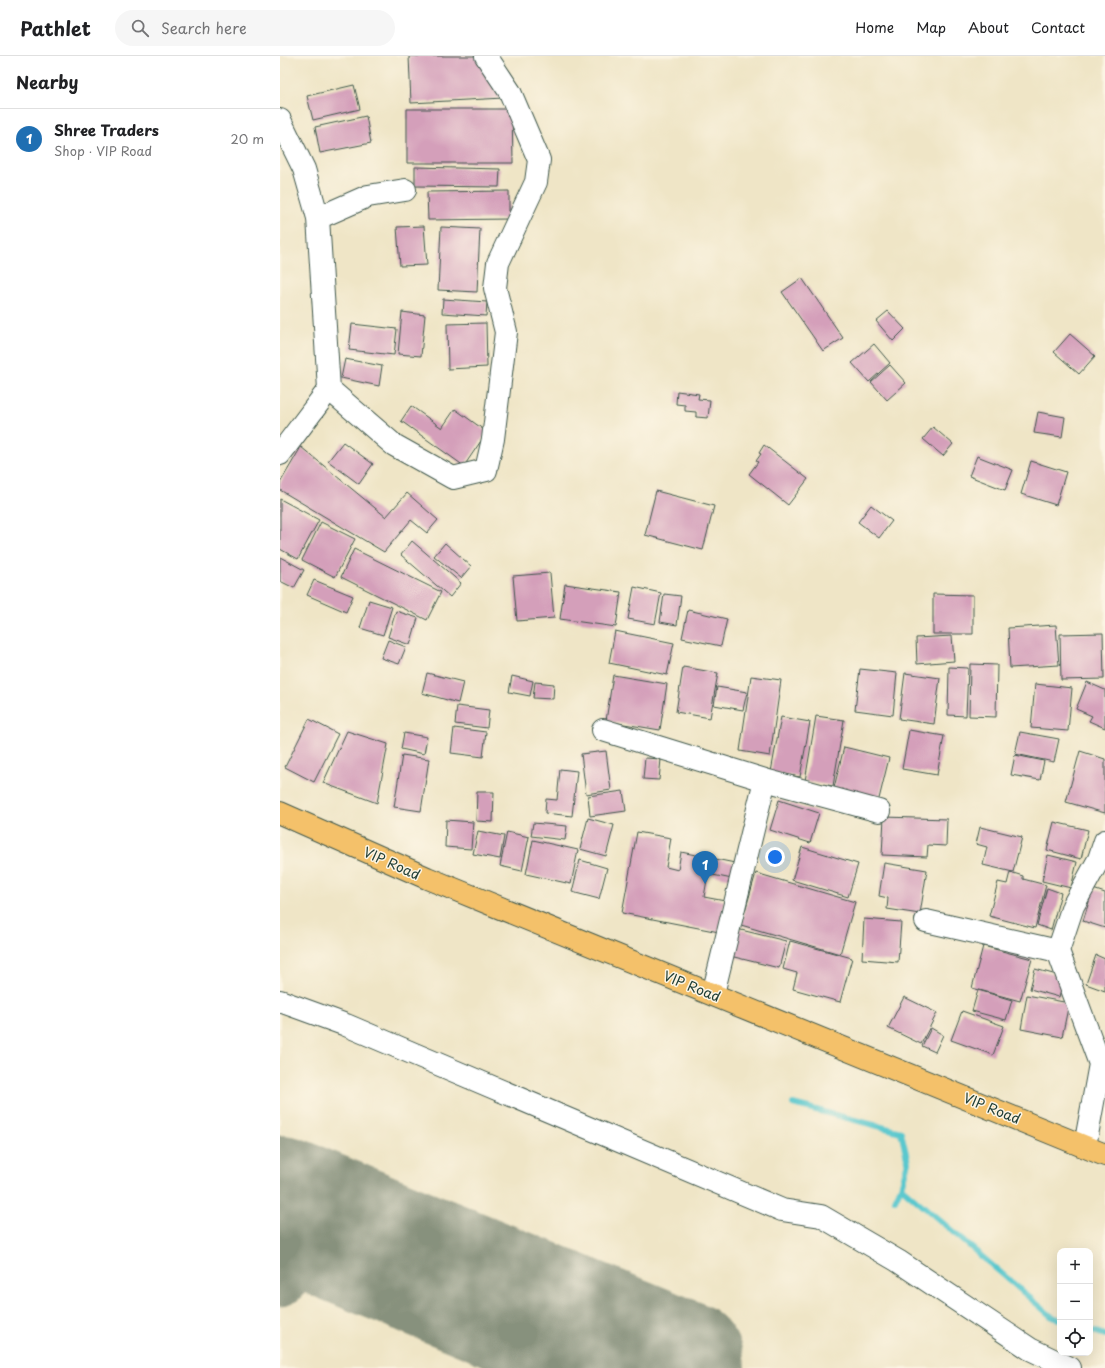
<!DOCTYPE html>
<meta charset="utf-8">
<style>
:root{--surface:#fff;--page:#f6f6f6;--text:#202124;--muted:#757577;--line:#e0e0e0;--accent:#1f6fb2}
body{margin:0;font-family:"Playpen Sans",sans-serif;background:var(--page);color:var(--text)}
.controls{position:absolute;right:12px;bottom:12px;display:grid;overflow:hidden;border-radius:8px;box-shadow:0 4px 16px #0002}
.controls button{width:36px;height:36px;display:grid;place-items:center;padding:0;border:0;border-bottom:1px solid var(--line);background:var(--surface);color:var(--text);font:20px sans-serif}
.you{position:absolute;left:495px;top:801px;width:14px;height:14px;margin:-10px;border:3px solid #fff;border-radius:50%;background:#1a73e8;box-shadow:0 0 0 6px #1a73e833}
.badge{display:grid;place-items:center;width:26px;height:26px;border-radius:50%;background:var(--accent);color:#fff;font-size:13px;font-weight:700}
.pin{position:absolute;translate:-50% -33px;filter:drop-shadow(0 1px 2px #0008)}
.pin::after{content:'';position:absolute;top:21px;width:14px;height:12px;background:inherit;clip-path:polygon(0 0,100% 0,50% 100%)}
.list{margin:0;padding:0;list-style:none}
h2{display:flex;justify-content:space-between;align-items:center;height:52px;margin:0;padding:0 16px;font-size:17px}
h2 small{font-size:13px;font-weight:400;color:var(--muted)}
.list li{display:grid;grid-template-columns:26px 1fr auto;gap:12px;align-items:center;box-sizing:border-box;height:60px;padding:0 16px;border-top:1px solid var(--line)}
.list b{display:block;font-size:15px;white-space:nowrap}
.list p{margin:0;font-size:13px;white-space:nowrap;color:var(--muted)}
.list em{font-size:13px;font-style:normal;color:var(--muted)}
.icon{flex:none;width:22px;height:22px;fill:none;stroke:currentColor;stroke-width:2;stroke-linecap:round;stroke-linejoin:round}
.map{position:relative;flex:none;width:825px;height:1312px;overflow:hidden}
header{display:flex;align-items:center;gap:24px;box-sizing:border-box;height:56px;padding:0 20px;background:var(--surface);border-bottom:1px solid var(--line)}
header strong{font-size:19px}
nav{display:flex;gap:22px;margin-inline-start:auto;font-size:14px}
.search{width:280px;height:36px;background:var(--page);display:flex;align-items:center;gap:10px;box-sizing:border-box;padding:0 14px;border-radius:22px;color:var(--muted);font-size:15px}
main{display:flex}
aside{flex:1;background:var(--surface)}
.map>svg:first-child{display:block}
.lines{fill:none;stroke-linecap:round;stroke-linejoin:round}
.stream{stroke:#5ac8ce;stroke-width:6}
.taxiway{stroke:#87917d;stroke-width:57}
.runway{stroke:#87917d;stroke-width:142}
.building{fill:#d49fba}
.minor-casing{stroke:#3e564a;stroke-width:24}
.highway-casing{stroke:#3e564a;stroke-width:24}
.minor{stroke:#fff;stroke-width:22}
.highway{stroke:#f4c16a;stroke-width:22}
.labels{text-anchor:middle;dominant-baseline:central;stroke-width:3;stroke-linejoin:round;paint-order:stroke}
.street-label{font-size:14px;fill:#1f3d34;stroke:#fcf5e5}
</style>
<header>
<strong>Pathlet</strong>
<div class="search"><svg class="icon" aria-label="search" viewBox="0 0 24 24"><circle cx="10" cy="10" r="6"/><path d="M15 15l6 6"/></svg>Search here</div>
<nav><a>Home</a><a>Map</a><a>About</a><a>Contact</a></nav>
</header>
<main>
<aside>
<h2>Nearby<small></small></h2>
<ul class="list">
<li><span class="badge">1</span><div><b>Shree Traders</b><p>Shop · VIP Road</p></div><em>20 m</em></li>
</ul>
</aside>
<div class="map">
<svg width="825" height="1312" viewBox="0 0 825 1312">
<rect width="100%" height="100%" fill="#fcf5e5"/>
<filter id="ink" filterUnits="userSpaceOnUse"><feTurbulence type="fractalNoise" baseFrequency=".025" numOctaves="2"/><feDisplacementMap in="SourceGraphic" scale="8" xChannelSelector="R" yChannelSelector="G"/><feConvolveMatrix kernelMatrix="1 2 1 2 8 2 1 2 1" color-interpolation-filters="sRGB"/></filter>
<filter id="wash" filterUnits="userSpaceOnUse"><feTurbulence type="fractalNoise" baseFrequency=".012" numOctaves="4" result="noise"/><feDisplacementMap in="SourceGraphic" scale="16" xChannelSelector="R" yChannelSelector="G"/><feGaussianBlur stdDeviation="0.9" result="paint"/><feColorMatrix in="noise" values="0 0 0 0 0 0 0 0 0 0 0 0 0 0 0 0 0 1.4 0 .05"/><feComposite in="paint" operator="in"/></filter>
<g filter="url(#wash)">
<rect width="100%" height="100%" fill="#efe5c6"/>
<g class="lines">
<!-- stream -->
<path class="stream" d="M513,1048L621,1076L628,1106L621,1131L615,1144
M621,1131L771,1260L780,1264
M810,1274L825,1279"/>
<!-- taxiway -->
<path class="taxiway" d="M0,1222L27,1161
M389,1312L390,1310"/>
<!-- runway -->
<path class="runway" d="M0,1150L394,1312"/>
</g>
<g id="blocks">
<!-- building -->
<path class="building" d="M129,0H196L224,42L131,47Z
M74,29L80,53L33,64L27,40Z
M127,53H232L233,107H127Z
M86,60L91,87L40,97L35,71Z
M135,111L220,113L219,131L135,130Z
M229,135V163L148,164L147,136Z
M144,170L147,209L120,210L117,171Z
M161,171L200,173L197,236L158,234Z
M522,222L563,282L543,295L502,236Z
M163,243L207,246L206,260L162,257Z
M608,255L625,273L613,285L596,265Z
M122,256L145,259L141,300L118,298Z
M206,267L207,311L168,313L167,268Z
M72,268L117,273L114,299L69,294Z
M790,278L815,300L799,318L774,296Z
M594,288L610,307L589,326L572,307Z
M65,303L102,310L99,330L61,322Z
M610,309L626,327L607,344L591,326Z
M397,335L419,338L418,343L430,344L428,362L416,361V356L405,355V349L396,348Z
M131,350L162,372L175,353L207,376L184,410L121,365Z
M758,356L785,361L782,381L754,377Z
M653,371L673,388L663,400L643,383Z
M63,386L93,408L79,428L48,405Z
M484,389L528,423L508,449L469,418L478,406L476,405L481,398L479,397Z
M21,391L106,461L127,437L158,464L147,477L131,464L104,496L0,434V427Z
M697,400L733,414L725,434L689,420Z
M751,405L786,416L776,449L741,438Z
M376,435L434,450L423,494L365,479Z
M0,443L39,464L18,503L0,493Z
M591,449L612,465L599,482L578,466Z
M41,466L75,483L55,521L22,504Z
M132,485L181,527L170,541L121,499Z
M165,487L191,510L181,522L154,500Z
M74,493L161,536L147,564L61,521Z
M0,501L24,514L14,532L0,525Z
M270,517L274,562L237,565L233,520Z
M34,524L73,540L66,556L27,539Z
M285,528L341,536L336,571L280,563Z
M354,531L381,537L375,568L348,563Z
M384,538L401,540L397,569L380,566Z
M653,538L693,539V578H653Z
M89,544L112,551L103,579L80,572Z
M408,554L447,563L441,590L402,582Z
M116,555L138,562L130,589L108,581Z
M776,569L779,609L730,612L728,572Z
M335,575L394,587L387,619L329,607Z
M823,577L824,623L781,624L780,578Z
M672,580L674,605L637,608L636,582Z
M108,584L126,591L119,608L101,602Z
M690,608L717,609L716,661L689,660Z
M403,611L438,617L430,662L396,656Z
M669,611L688,612L686,660L668,659Z
M580,613L617,617L613,659L575,654Z
M147,617L183,626L178,647L142,637Z
M625,617L660,622L654,668L619,663Z
M333,619L387,628L380,674L326,665Z
M232,620L253,625L250,640L229,636Z
M471,620L501,624L490,700L460,695Z
M255,626L274,628L273,643L253,642Z
M807,626L825,634V672L809,665L812,660L796,653Z
M755,628L792,632L788,675L751,672Z
M437,631L467,636L463,654L434,649Z
M177,650L209,654L207,672L175,668Z
M536,660L564,664L553,730L525,725Z
M501,661L530,666L520,721L491,716Z
M29,663L58,678L34,726L5,711Z
M174,672L206,676L203,701L171,697Z
M629,674L664,680L657,719L622,713Z
M67,675L108,688L97,747L43,727Z
M740,676L779,683L774,706L735,698Z
M124,677L147,681L144,698L121,693Z
M564,691L609,702L598,747L553,736Z
M326,695L331,734L306,738L301,698Z
M800,695L825,703V757L786,746Z
M122,699L149,703L141,755L114,751Z
M735,699L764,705L760,724L731,719Z
M365,702L381,703L379,724L363,723Z
M280,713L297,715L292,760L265,757L266,743L277,744Z
M343,735L346,755L310,760L308,740Z
M197,736H214L213,766L196,765Z
M499,744L539,757L530,787L490,774Z
M604,761L667,763L666,790L648,789L647,801L602,799Z
M308,762L334,769L326,800L300,793Z
M166,764L193,766L191,793L165,791Z
M774,766L808,774L801,803L767,794Z
M253,767L287,770L285,784L251,780Z
M700,771L742,781L733,816L703,809L707,791L696,788Z
M198,775L224,780L220,803L193,798Z
M227,776L249,781L242,815L220,810Z
M357,776L391,782L386,811L398,814L401,796L455,807L452,823L428,818L424,841L445,845L439,876L342,857Z
M253,784L298,794L291,828L246,818Z
M522,791L578,808L568,841L512,824Z
M768,799L797,806L791,832L762,825Z
M300,804L327,812L319,843L292,836Z
M604,807L647,814L640,858L607,853L608,842L599,840Z
M730,816L743,820V823L766,829L755,872L709,860L718,826L727,828Z
M476,817L575,846L560,898L461,869Z
M767,832L781,837L771,874L757,869Z
M813,833L825,837V872L803,865Z
M584,863L621,866L618,906L582,903Z
M457,873L506,885L499,912L450,900Z
M510,885L572,902L560,946L513,933L517,917L503,913Z
M703,890L752,903L740,945L692,932Z
M816,899L825,903V935L806,928Z
M755,913L784,921L779,941L750,933Z
M698,934L732,944L726,964L692,955Z
M747,939L789,947L782,981L741,973Z
M624,941L657,957L641,988L608,972Z
M682,955L724,970L713,999L671,984Z
M651,972L663,979L655,996L642,990Z"/>
</g>
</g>
<g filter="url(#ink)">
<use href="#blocks" fill-opacity="0" stroke="#3e564a" stroke-width="1"/>
<g class="lines">
<defs>
<path id="minor" d="M0,64L24,113L38,162L49,333L0,398
M38,162L88,140L125,134
M49,333L114,389L173,422L206,414L213,383L226,276L215,232L218,207L256,126L259,104L230,36L206,0
M323,674L485,724L599,755
M646,865L778,895
M433,938L485,724
M0,945L66,969L502,1154L541,1160L618,1205L750,1293L790,1312
M805,1090L820,1008L778,895L793,850L819,803L825,785"/>
<path id="highway" d="M0,757L147,822L825,1099"/>
</defs>
<!-- minor casing -->
<use href="#minor" class="minor-casing"/>
<!-- highway casing -->
<use href="#highway" class="highway-casing"/>
<!-- minor -->
<use href="#minor" class="minor"/>
<!-- highway -->
<use href="#highway" class="highway"/>
</g>
</g>
<g class="labels">
<!-- street labels -->
<g class="street-label">
<text transform="translate(112 807) rotate(24)">VIP Road</text>
<text transform="translate(412 930) rotate(22)">VIP Road</text>
<text transform="translate(712 1052) rotate(22)">VIP Road</text>
</g>
</g>
</svg>
<div class="controls">
<button>+</button>
<button>−</button>
<button><svg class="icon" aria-label="locate" viewBox="0 0 24 24"><circle cx="12" cy="12" r="6"/><path d="M12 2v4M12 18v4M2 12h4M18 12h4"/></svg></button>
</div>
<div class="you"></div>
<div class="pin badge" style="left:425px;top:828px">1</div>
</div>
</main>
